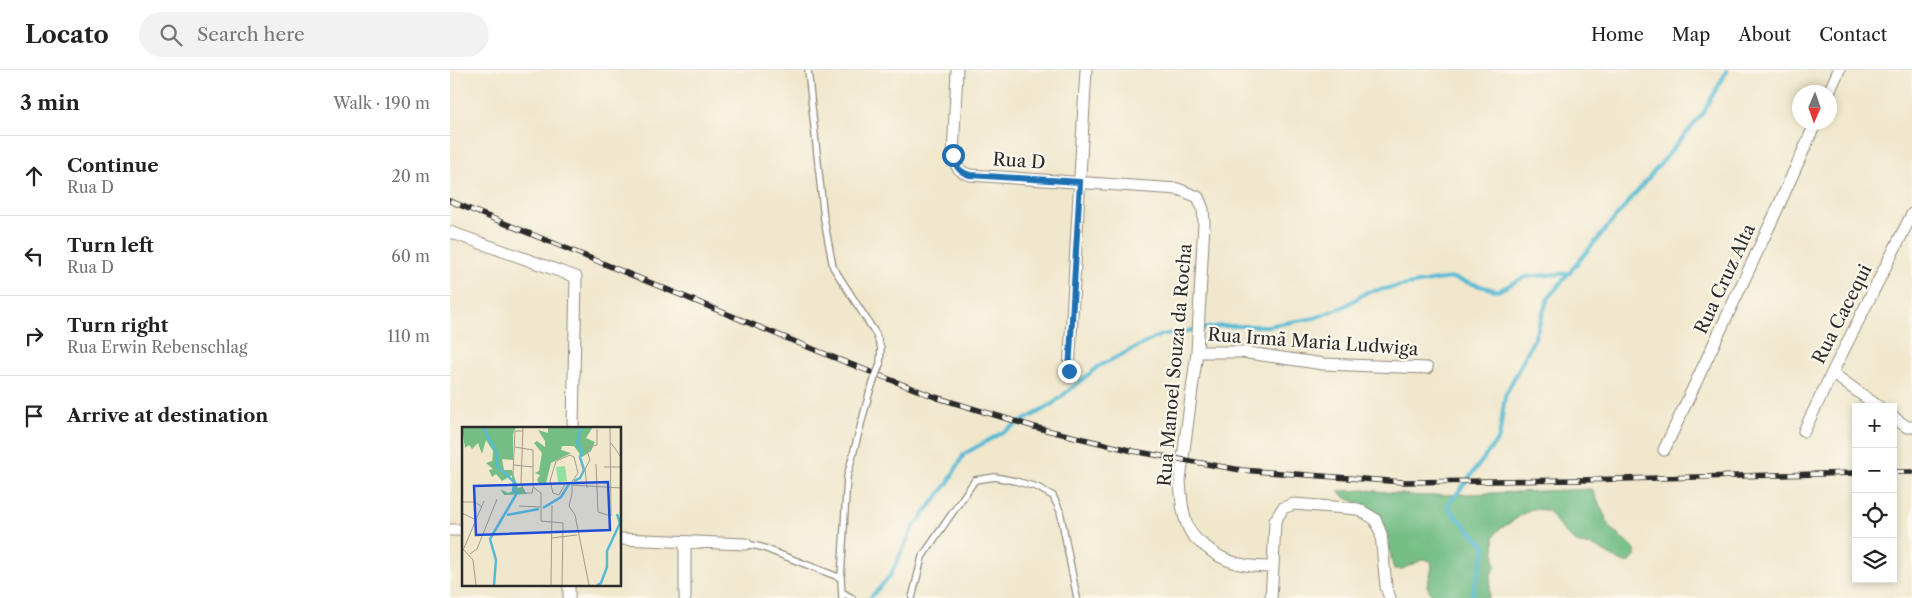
<!DOCTYPE html>
<meta charset="utf-8">
<style>
:root{--surface:#fff;--page:#f2f2f2;--text:#222;--muted:#767676;--line:#e0e0e0}
body{margin:0;font-family:"Libre Caslon Text",serif;background:var(--page);color:var(--text)}
.controls{position:absolute;right:15px;bottom:15px;display:grid;overflow:hidden;border-radius:0px;box-shadow:0 2px 8px #0003}
.controls button{width:45px;height:45px;display:grid;place-items:center;padding:0;border:0;border-bottom:1px solid var(--line);background:var(--surface);color:var(--text);font:25px sans-serif}
.compass{position:absolute;left:1342px;top:15px;width:45px;height:45px;border-radius:50%;background:var(--surface);box-shadow:0 2px 8px #0003;rotate:182deg}
.stop{position:absolute;width:15px;height:15px;margin:-11px;border:4px solid #1f6fb2;border-radius:50%;background:#fff}
.stop.end{background:#1f6fb2;border-color:#fff;box-shadow:0 1px 5px #0008}
.list{margin:0;padding:0;list-style:none}
h2{display:flex;justify-content:space-between;align-items:center;height:65px;margin:0;padding:0 20px;font-size:21px}
h2 small{font-size:16px;font-weight:400;color:var(--muted)}
.list li{display:grid;grid-template-columns:32px 1fr auto;gap:15px;align-items:center;box-sizing:border-box;height:80px;padding:0 20px;border-top:1px solid var(--line)}
.list b{display:block;font-size:19px;white-space:nowrap}
.list p{margin:0;font-size:16px;white-space:nowrap;color:var(--muted)}
.list em{font-size:16px;font-style:normal;color:var(--muted)}
.icon{flex:none;width:28px;height:28px;fill:none;stroke:currentColor;stroke-width:2;stroke-linecap:round;stroke-linejoin:round}
.map{position:relative;flex:none;width:1462px;height:528px;overflow:hidden}
header{display:flex;align-items:center;gap:30px;box-sizing:border-box;height:70px;padding:0 25px;background:var(--surface);border-bottom:1px solid var(--line)}
header strong{font-size:24px}
nav{display:flex;gap:28px;margin-inline-start:auto;font-size:18px}
.search{width:350px;height:45px;background:var(--page);display:flex;align-items:center;gap:12px;box-sizing:border-box;padding:0 18px;border-radius:28px;color:var(--muted);font-size:19px}
main{display:flex}
aside{flex:1;background:var(--surface)}
.map>svg:first-child{display:block}
.forest{fill:#74be86;stroke:#507458}
.lines{fill:none;stroke-linecap:round;stroke-linejoin:round}
.stream{stroke:#56bad4;stroke-width:4}
.service-casing{stroke:#8e897c;stroke-width:8}
.minor-casing{stroke:#8e897c;stroke-width:13}
.service{stroke:#fff;stroke-width:5.5}
.minor{stroke:#fff;stroke-width:11}
.rail-casing{stroke:#2b2b2b;stroke-width:5.5}
.rail{stroke:#fbf7ec;stroke-width:4;stroke-dasharray:11;stroke-linecap:butt}
.service-bridge-casing{stroke:#8e897c;stroke-width:8;stroke-linecap:butt}
.service-bridge{stroke:#fff;stroke-width:5.5}
.route{stroke:#1f6fb2;stroke-width:6}
.labels{text-anchor:middle;dominant-baseline:central;stroke-width:4.5;stroke-linejoin:round;paint-order:stroke}
.street-label{font-size:18px;fill:#2b2b2b;stroke:#fbf7ec}
.inset-river{fill:none;stroke:#56bad4;stroke-width:2.5}
.inset-road{fill:none;stroke:#a19c8c;stroke-width:1}
.view{fill:#1d4ed8;fill-opacity:0.15;stroke:#1d4ed8;stroke-width:2.5}
.inset-edge{fill:none;stroke:#2b2b2b;stroke-width:2.5}
</style>
<header>
<strong>Locato</strong>
<div class="search"><svg class="icon" aria-label="search" viewBox="0 0 24 24"><circle cx="10" cy="10" r="6"/><path d="M15 15l6 6"/></svg>Search here</div>
<nav><a>Home</a><a>Map</a><a>About</a><a>Contact</a></nav>
</header>
<main>
<aside>
<h2>3 min<small>Walk · 190 m</small></h2>
<ul class="list">
<li><svg class="icon" aria-label="ahead" viewBox="0 0 24 24"><path d="M12 20V5M6 11l6-6 6 6"/></svg><div><b>Continue</b><p>Rua D</p></div><em>20 m</em></li>
<li><svg class="icon" aria-label="left" viewBox="0 0 24 24"><path d="M17 20v-9H6M10 6l-5 5 5 5"/></svg><div><b>Turn left</b><p>Rua D</p></div><em>60 m</em></li>
<li><svg class="icon" aria-label="right" viewBox="0 0 24 24"><path d="M7 20v-9h11M14 6l5 5-5 5"/></svg><div><b>Turn right</b><p>Rua Erwin Rebenschlag</p></div><em>110 m</em></li>
<li><svg class="icon" aria-label="arrive" viewBox="0 0 24 24"><path d="M6 21V4h12l-3 4 3 4H6"/></svg><div><b>Arrive at destination</b></div></li>
</ul>
</aside>
<div class="map">
<svg width="1462" height="528" viewBox="0 0 1462 528">
<rect width="100%" height="100%" fill="#fbf7ec"/>
<filter id="ink" filterUnits="userSpaceOnUse"><feTurbulence type="fractalNoise" baseFrequency=".02" numOctaves="2"/><feDisplacementMap in="SourceGraphic" scale="10" xChannelSelector="R" yChannelSelector="G"/><feConvolveMatrix kernelMatrix="1 2 1 2 8 2 1 2 1" color-interpolation-filters="sRGB"/></filter>
<filter id="wash" filterUnits="userSpaceOnUse"><feTurbulence type="fractalNoise" baseFrequency=".0096" numOctaves="4" result="noise"/><feDisplacementMap in="SourceGraphic" scale="20" xChannelSelector="R" yChannelSelector="G"/><feGaussianBlur stdDeviation="1.12" result="paint"/><feColorMatrix in="noise" values="0 0 0 0 0 0 0 0 0 0 0 0 0 0 0 0 0 1.4 0 .05"/><feComposite in="paint" operator="in"/></filter>
<g filter="url(#wash)">
<rect width="100%" height="100%" fill="#f0e7cc"/>
<!-- forest -->
<path class="forest" d="M1142,419L1161,459L1185,479V487L1180,492H1172L1144,476L1129,474L1116,464L1097,440L1081,439L1047,461L1044,467L1045,498L1041,504L1039,528H983L977,516L982,498L981,491L974,489L952,499H944C937,479 941,455 923,440C912,431 897,433 888,421L918,420L969,426Z"/>
<g class="lines">
<!-- stream -->
<path class="stream" d="M420,528L440,506L463,458L498,413L514,384L601,335L649,296L711,265L771,256H818L865,248L895,236L917,222L986,210L1002,208L1048,221L1075,207L1120,203
M1021,528L1036,477L997,437L1049,368L1055,326L1085,267L1098,228L1253,43L1277,0"/>
</g>
</g>
<g filter="url(#ink)">
<g class="lines">
<defs>
<path id="service" d="M358,0L374,149L383,197L426,264L431,278L430,294
M296,474L311,477L391,508
M392,522L402,528
M392,528L391,508L397,407L419,324
M462,528L472,487L525,410L545,407L565,411L587,417L603,426L610,441L627,528"/>
<path id="minor" d="M507,0L503,85C505,96 509,102 520,105L728,119L748,127L753,139L754,153L747,282L730,410C731,426 732,445 739,459C742,466 749,472 755,476C775,494 797,497 823,497L821,528
M1379,22L1389,0
M0,162L126,207L123,358
M747,282H792L873,294L977,298
M619,301L636,0
M1382,303L1429,337
M1443,347L1457,357H1462
M1354,361L1382,303L1462,144
M1214,380L1325,144L1366,52
M0,460H14
M170,469L296,474
M823,497L825,451L833,438L844,434L908,439L925,449L931,464L936,517L940,528
M119,528V514
M235,528V472"/>
</defs>
<!-- service casing -->
<use href="#service" class="service-casing"/>
<!-- minor casing -->
<use href="#minor" class="minor-casing"/>
<!-- service -->
<use href="#service" class="service"/>
<!-- minor -->
<use href="#minor" class="minor"/>
<defs>
<path id="rail" d="M0,131L390,290L485,327L588,358L683,381L791,400L953,412L1131,410L1406,403
M1443,402H1462"/>
</defs>
<!-- rail casing -->
<use href="#rail" class="rail-casing"/>
<!-- rail -->
<use href="#rail" class="rail"/>
<defs>
<path id="service-bridge" d="M419,324L430,294"/>
</defs>
<!-- service-bridge casing -->
<use href="#service-bridge" class="service-bridge-casing"/>
<!-- service-bridge -->
<use href="#service-bridge" class="service-bridge"/>
</g>
</g>
<g class="lines" filter="url(#ink)">
<!-- route -->
<path class="route" d="M503,85C505,96 509,102 520,105L630,112L619,301"/>
</g>
<g class="labels">
<!-- street labels -->
<g class="street-label">
<text transform="translate(569 91) rotate(4)">Rua D</text>
<text transform="translate(1275 209) rotate(-65)">Rua Cruz Alta</text>
<text transform="translate(1392 244) rotate(-63)">Rua Cacequi</text>
<text transform="translate(863 272) rotate(4)">Rua Irmã Maria Ludwiga</text>
<text transform="translate(725 295) rotate(-85)">Rua Manoel Souza da Rocha</text>
</g>
</g>
<!-- overview -->
<g transform="translate(12 357)">
<rect width="159" height="159" fill="#f0e7cc"/>
<path d="M103,39L105,54L96,55L94,40Z" fill="#91e09f"/>
<path d="M0,0H54L51,7V33L40,32L42,43H50L56,61L60,60L65,67L42,68L38,62L46,66L51,64L50,48L40,54L34,47L30,50L27,43L31,42L24,36L30,34V37L31,24L24,13L20,27L16,16L10,22L7,18L3,21ZM86,0H131L124,11L133,15L129,24L120,30L112,19H100L99,23L109,26L89,36L84,56L78,58L75,53L78,48L73,46L77,44L80,26L72,16L75,14L83,20V14L76,3L86,6Z" fill="#74be86"/>
<path class="inset-river" d="M21,0L34,24L35,39L53,56L51,63L55,66L28,112L34,133L32,158M112,54L118,51L122,43L118,30L120,24L115,16L119,0M81,81L99,70L107,57M45,88L77,82M135,158L139,156L145,140V124L158,96L155,87"/>
<path class="inset-road" d="M61,0L59,56L63,66H70L71,61M149,16L159,30M53,20L71,23V60L79,66V94L101,96L100,158M134,37L136,85L149,89L148,0M52,38L71,40M142,40H159M51,47L53,4H61M110,57L104,55L97,68L91,66L88,54L94,34L108,28L112,30L116,46L110,55V67L107,79L113,88L127,158M110,58L159,61M125,61L123,42L128,33L124,21L135,18V2M0,75H13L20,80M57,79L78,80M0,86L14,93M89,111L115,108M0,121L11,133L14,158M2,121L22,74M8,127L15,122L35,72M89,158L90,78"/>
<path class="view" d="M146,55L148,103L14,108L12,59Z"/>
<rect width="159" height="159" class="inset-edge"/>
</g>
</svg>
<div class="controls">
<button>+</button>
<button>−</button>
<button><svg class="icon" aria-label="locate" viewBox="0 0 24 24"><circle cx="12" cy="12" r="6"/><path d="M12 2v4M12 18v4M2 12h4M18 12h4"/></svg></button>
<button><svg class="icon" aria-label="layers" viewBox="0 0 24 24"><path d="M12 4l9 5-9 5-9-5zM3 14l9 5 9-5"/></svg></button>
</div>
<svg class="compass" viewBox="-18 -18 36 36"><path d="M0-13l5 13h-10z" fill="#e53935"/><path d="M0 13l5-13h-10z" fill="#767676"/></svg>
<div class="stop" style="left:503px;top:85px"></div>
<div class="stop end" style="left:619px;top:301px"></div>
</div>
</main>
